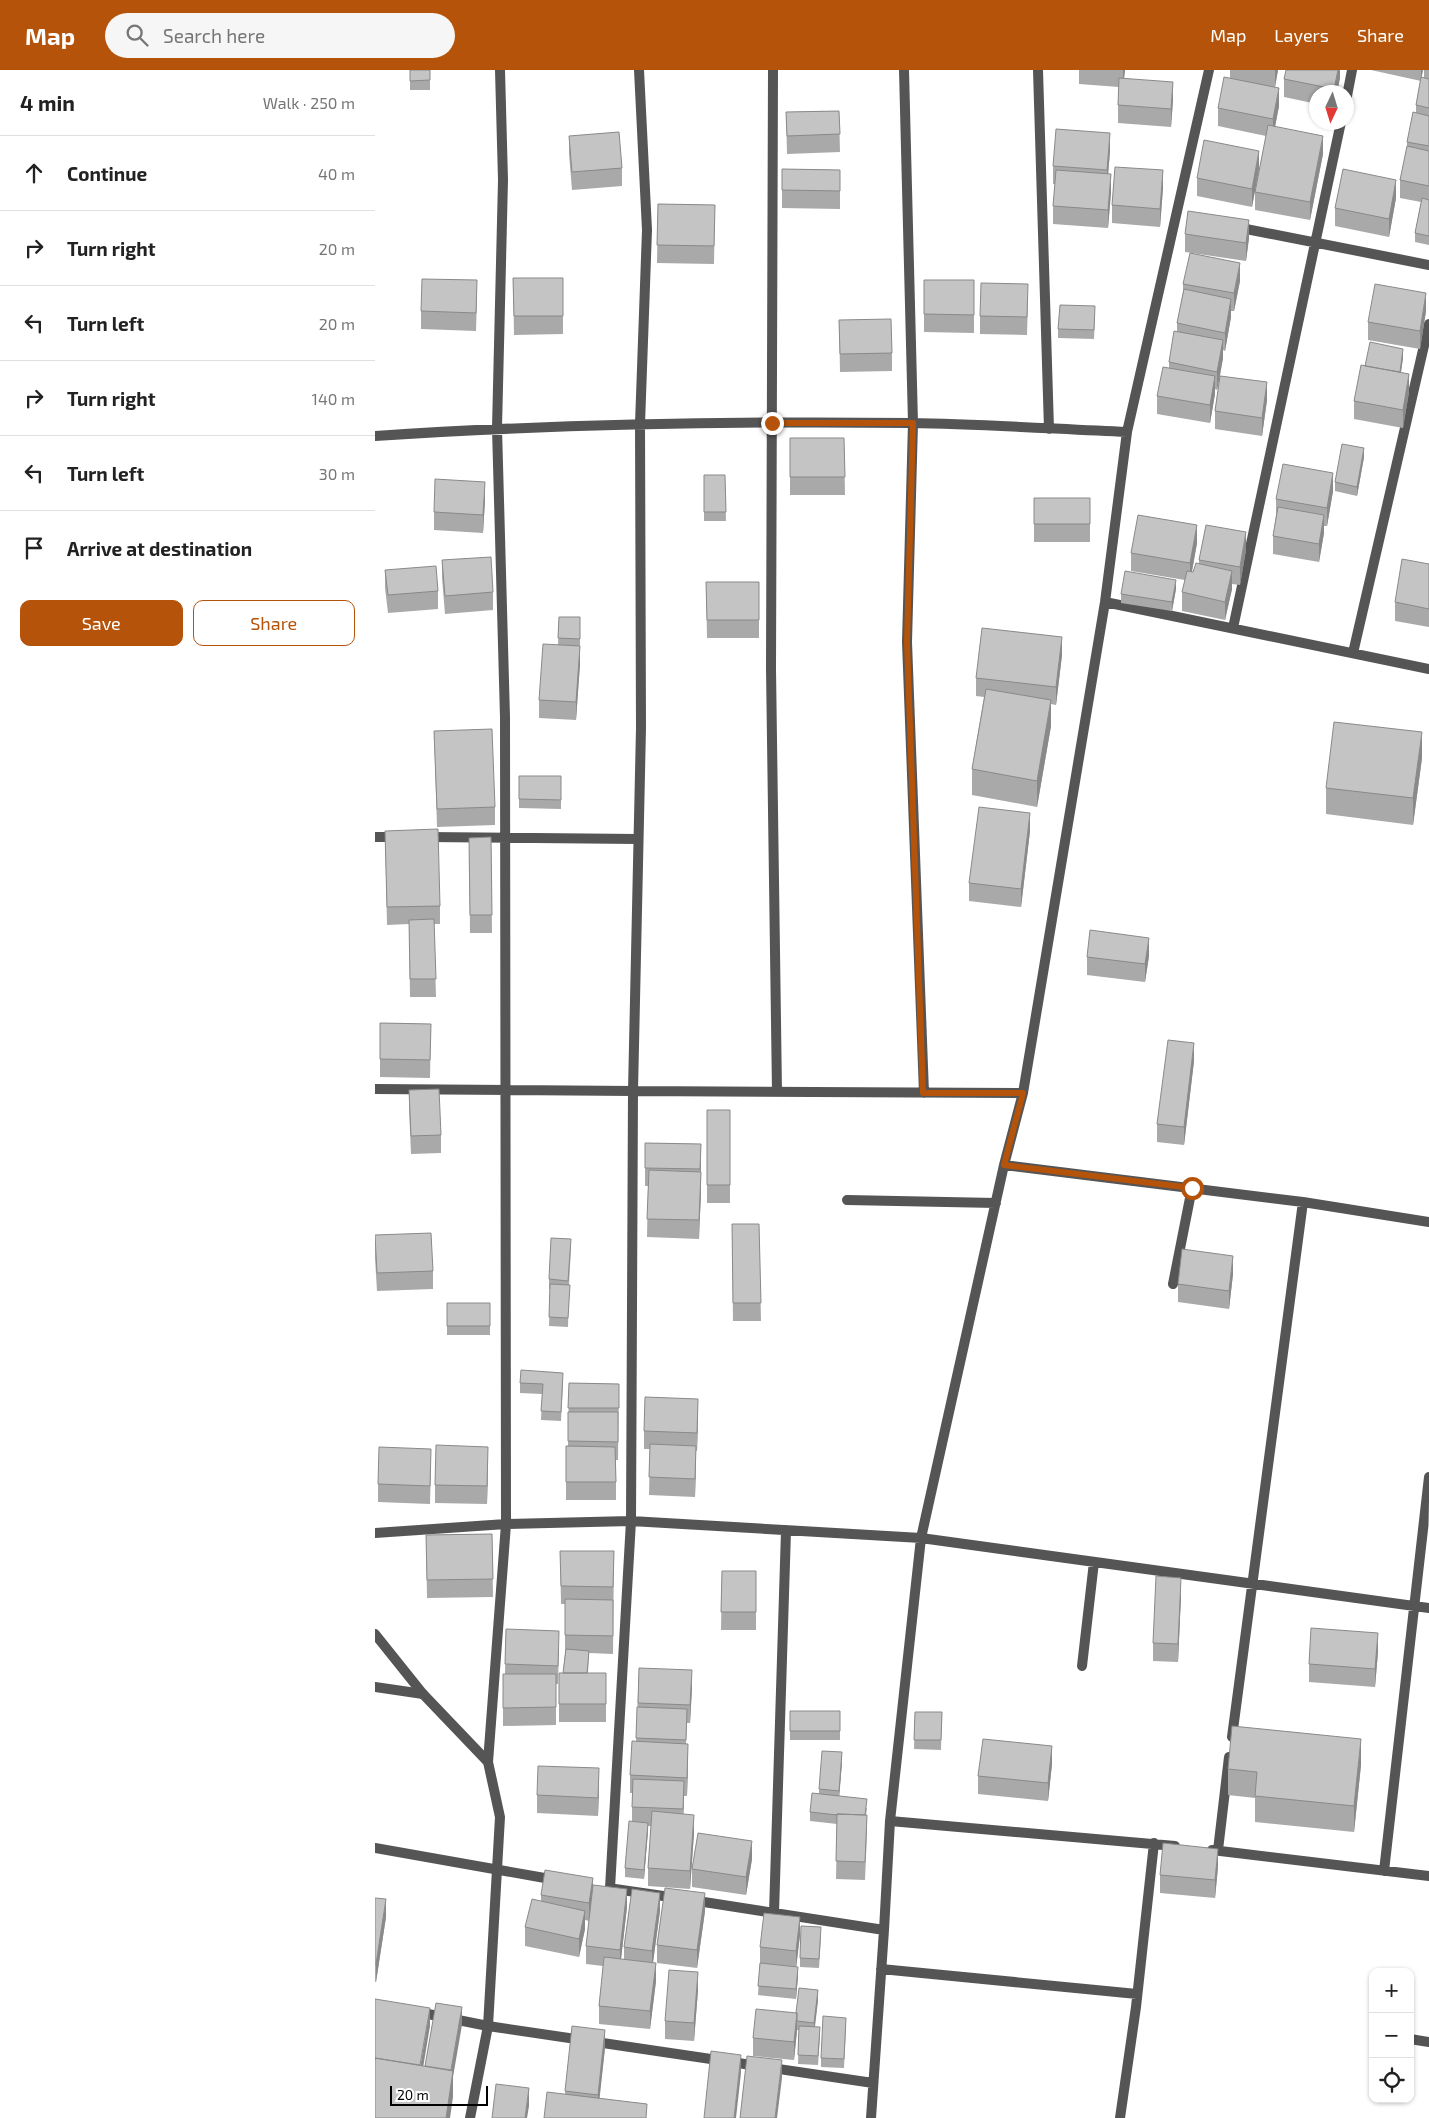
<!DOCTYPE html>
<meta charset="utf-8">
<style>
:root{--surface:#fff;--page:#f6f6f6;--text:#222;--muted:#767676;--line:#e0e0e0;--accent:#b45309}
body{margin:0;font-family:"Exo 2",sans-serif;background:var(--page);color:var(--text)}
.controls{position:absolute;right:15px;bottom:15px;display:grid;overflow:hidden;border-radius:10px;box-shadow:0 1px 4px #0004}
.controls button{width:45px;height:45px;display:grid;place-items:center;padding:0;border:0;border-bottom:1px solid var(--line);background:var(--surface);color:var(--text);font:25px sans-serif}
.compass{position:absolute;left:934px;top:15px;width:45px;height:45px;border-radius:50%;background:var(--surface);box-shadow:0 1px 4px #0004;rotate:184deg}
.scale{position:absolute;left:15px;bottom:12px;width:98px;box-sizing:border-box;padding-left:5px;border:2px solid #000;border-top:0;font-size:14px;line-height:18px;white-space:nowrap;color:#000;-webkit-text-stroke:4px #fff;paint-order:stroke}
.stop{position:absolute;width:15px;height:15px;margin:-11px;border:4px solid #b45309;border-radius:50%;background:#fff}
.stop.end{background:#b45309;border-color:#fff;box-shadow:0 1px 5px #0008}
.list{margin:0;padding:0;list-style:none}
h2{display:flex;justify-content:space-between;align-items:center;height:65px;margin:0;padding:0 20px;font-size:21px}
h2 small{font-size:16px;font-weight:400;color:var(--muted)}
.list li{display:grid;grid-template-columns:32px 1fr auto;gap:15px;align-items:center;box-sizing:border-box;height:75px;padding:0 20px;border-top:1px solid var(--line)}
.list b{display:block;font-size:19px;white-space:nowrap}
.list em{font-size:16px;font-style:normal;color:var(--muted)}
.actions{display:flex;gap:10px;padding:15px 20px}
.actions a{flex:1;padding:11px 0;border:1px solid var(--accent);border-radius:10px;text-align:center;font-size:18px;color:var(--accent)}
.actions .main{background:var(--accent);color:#fff}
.icon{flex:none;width:28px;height:28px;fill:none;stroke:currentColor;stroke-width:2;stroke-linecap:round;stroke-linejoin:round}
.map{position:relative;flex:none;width:1054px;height:2048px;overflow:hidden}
header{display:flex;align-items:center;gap:30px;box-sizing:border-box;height:70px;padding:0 25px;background:var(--accent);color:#fff}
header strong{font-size:24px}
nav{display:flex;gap:28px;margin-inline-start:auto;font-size:18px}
.search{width:350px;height:45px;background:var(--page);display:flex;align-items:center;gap:12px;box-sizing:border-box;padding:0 18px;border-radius:28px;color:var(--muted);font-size:19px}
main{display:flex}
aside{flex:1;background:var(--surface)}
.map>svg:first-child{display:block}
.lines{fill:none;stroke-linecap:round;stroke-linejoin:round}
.minor{stroke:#555;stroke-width:10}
.tertiary{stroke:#555;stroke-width:10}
.wall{fill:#a9a9a9}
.shaded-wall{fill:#898989}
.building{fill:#c4c4c4;stroke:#898989}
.route{stroke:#b45309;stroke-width:6}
</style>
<header>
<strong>Map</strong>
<div class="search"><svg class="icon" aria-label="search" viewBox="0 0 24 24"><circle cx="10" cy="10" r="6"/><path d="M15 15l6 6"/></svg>Search here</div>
<nav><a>Map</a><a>Layers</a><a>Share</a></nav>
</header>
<main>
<aside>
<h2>4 min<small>Walk · 250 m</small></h2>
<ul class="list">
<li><svg class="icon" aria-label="ahead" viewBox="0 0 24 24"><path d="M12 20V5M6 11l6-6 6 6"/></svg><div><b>Continue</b></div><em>40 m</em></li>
<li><svg class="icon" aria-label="right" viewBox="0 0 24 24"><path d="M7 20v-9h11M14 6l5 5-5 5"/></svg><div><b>Turn right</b></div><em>20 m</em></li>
<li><svg class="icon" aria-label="left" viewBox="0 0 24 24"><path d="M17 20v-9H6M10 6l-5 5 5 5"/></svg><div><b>Turn left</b></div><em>20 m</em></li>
<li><svg class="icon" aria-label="right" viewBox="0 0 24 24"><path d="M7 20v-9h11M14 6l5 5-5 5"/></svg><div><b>Turn right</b></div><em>140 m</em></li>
<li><svg class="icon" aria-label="left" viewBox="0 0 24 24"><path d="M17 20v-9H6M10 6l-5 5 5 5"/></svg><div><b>Turn left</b></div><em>30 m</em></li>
<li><svg class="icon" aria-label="arrive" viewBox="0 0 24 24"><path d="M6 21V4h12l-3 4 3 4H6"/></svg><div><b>Arrive at destination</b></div></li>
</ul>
<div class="actions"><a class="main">Save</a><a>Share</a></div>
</aside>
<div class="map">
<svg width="1054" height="2048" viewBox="0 0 1054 2048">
<rect width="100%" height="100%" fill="#fff"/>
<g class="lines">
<!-- minor -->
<path class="minor" d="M264,0L272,160L265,354L266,658L258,1021L648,1023
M398,0L396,599L402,1022
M529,0L538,353L532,572L549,1023
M663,0L674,359
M972,26L977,0
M861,157L1054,195
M0,366C179,354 357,351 536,353C608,354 680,359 752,362
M730,532L1054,599
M858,558L966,52
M978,583L1054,254
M0,767H24
M51,767L263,769
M0,1019L258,1021L256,1451L235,1818
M629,1095L928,1132L1054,1152
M472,1130L621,1133
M798,1214L817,1118
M0,1463L131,1454L256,1451L546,1468L1054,1538
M707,1596L719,1492
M0,1617L48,1624
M857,1667L928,1132
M113,1692L131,1454L130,647L122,358L128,110L125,0
M515,1751L800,1776
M0,1778L181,1810
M837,1780L1054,1806
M843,1780L854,1687
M1009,1801L1054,1407
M240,1819L302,1828
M316,1830L509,1860L496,2048
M399,1843L411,1461
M509,1860L515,1751L546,1468L629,1095L648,1023L730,532L752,362L834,0
M506,1899L762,1924
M43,1942L113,1956L498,2013
M1035,1969L1054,1972
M745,2048L761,1937L779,1773"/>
<!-- tertiary -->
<path class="tertiary" d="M0,1564L48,1624L113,1692L125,1747L113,1956L95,2048"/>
</g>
<!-- wall -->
<path class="wall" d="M35,0H55V20H35Z
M704,0H750L749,9L798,30L796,57L743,53V35L744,17L704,14Z
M855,0H903L900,17L904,36L900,57L948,84L935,150L880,140V122L891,66L843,56V38L855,8Z
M965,0V8L962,22H942V34L909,27V9Z
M996,0H1048L1046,7L1049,8V0H1054V175L1040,172V163L1046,132L1025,128V110L1032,76V72L1041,43V35L1046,11Z
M464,41L465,82L412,84L411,42Z
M194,66L247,98V116L197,120L194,84Z
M735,81L733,104L736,122L733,158L678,154V136L680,114H678V96Z
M407,99L465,100V139L407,138Z
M884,99L877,137L822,126V108Z
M788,118L785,157L737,153V135Z
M1021,128L1014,167L960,156V138Z
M283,134L340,135L339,194L282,193Z
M810,164L874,168L871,191L810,182Z
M138,208H188V264L139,265Z
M549,210H599V263L549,262Z
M865,211L859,241H856V247L850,281L848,280V288L845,306L892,330L887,366L840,359V341L845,306L842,320L840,319V324L835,353L782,344V326L794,298V292L802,261V253L808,222V214Z
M102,228L101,261L46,259V241Z
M653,232L652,265L605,264V246Z
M1051,241L1045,279L993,270V252Z
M720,245L719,269L683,268V259Z
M464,250L517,283V301L465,302Z
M1028,288L1026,302L1034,322L1028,358L979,349V331L990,296Z
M415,368H469L470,425H415Z
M989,387L982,426L960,421V412Z
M329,405H350L351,451H329Z
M958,421L952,456H949V463L944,492L898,484V466L901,445V429Z
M659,428H715V472H659Z
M110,430L108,463L59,460V442Z
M822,473L817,502H818L824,494V490L871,480L865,515L857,514V519L850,550L807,541V522L810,510L756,501V483Z
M67,490L118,522V540L70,544L67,508Z
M1054,494V557L1020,551V532Z
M10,500L63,521V539L13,543L10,518Z
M331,512H384V568H332Z
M801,519L797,541L746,533V524Z
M184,547H205V594L201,650L164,648V630L183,575Z
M687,585L681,635L676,634V656L662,737L597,725V699L609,627L601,626V608Z
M59,661L120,737V755L62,757Z
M1047,688L1038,755L951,744V718Z
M144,706H186V739L144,738Z
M10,761L65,836V854H59L61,927H35L34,854L12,855Z
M655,761L646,837L594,831V813Z
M116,767L117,863H95L94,768Z
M774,886L770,912L712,905V887Z
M5,953L56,954L55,1008L5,1007Z
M819,991L809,1075L782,1072V1054Z
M34,1020L66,1065V1083L36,1084L34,1038Z
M332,1040H355V1133H332Z
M270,1073L326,1074V1121L324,1169L272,1167L273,1116H270Z
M357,1154H384L386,1251H358Z
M0,1165L58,1201V1219L2,1221L0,1188Z
M196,1178L194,1215L193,1257L174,1256L175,1219H174V1209Z
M858,1204L854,1239L803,1232V1214Z
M72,1233H115V1265H72Z
M188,1312L186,1351L166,1350L167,1324L145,1323V1313Z
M194,1313L244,1314L243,1390H241V1430H191V1376H193Z
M323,1347L322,1381H321L320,1427L274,1425L275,1379H269V1361Z
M113,1395L112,1434L60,1433V1415Z
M56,1397L55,1434L3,1432V1414Z
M1054,1431V1455H1053Z
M117,1464L118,1527L52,1528L51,1465Z
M185,1481H239L238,1584L214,1583L213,1603H231V1652H184V1603H188L190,1583V1534H186Z
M347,1501H381V1560H346Z
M806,1526L803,1592L778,1591V1573Z
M131,1559L184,1579L183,1614H181V1655L128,1656V1604H130Z
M1003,1582L1000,1617L934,1612V1594Z
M264,1598L317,1618L315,1653H312L311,1674L313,1692L312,1726H309L308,1744L319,1763L315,1819L273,1816V1798L276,1756H273L269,1809L250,1807V1798L257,1752V1723H255V1705L261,1672Z
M415,1641H465V1670H415Z
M540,1642H567L566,1680L539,1679Z
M467,1692L464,1726L492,1738L491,1745L492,1763L490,1810L461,1809L462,1754L435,1751V1742L444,1724V1719Z
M677,1694L673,1731L603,1724V1706Z
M986,1695L979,1762L880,1752V1728L853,1725V1699Z
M224,1716L223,1746L162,1743V1725Z
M377,1789L371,1825L317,1817V1799Z
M843,1797L840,1828L785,1823V1805Z
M218,1815L252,1837L246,1889H249V1877L285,1841L278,1893L281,1911L275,1959L224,1954V1936L228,1896L211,1894V1876L214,1851L210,1850V1859L204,1887L150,1876V1857L166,1831V1825Z
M0,1828L11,1847L1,1912H0Z
M330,1841L322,1898L282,1893V1875Z
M425,1865L421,1897L423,1906L421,1929L383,1925L385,1893V1877Z
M446,1866L444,1898L425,1897V1888Z
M323,1920L319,1971L290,1969V1951Z
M443,1930L440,1957L445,1966L443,1995L423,1994L424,1960H422L419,1990L378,1986V1968Z
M471,1957L469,1998L446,1997V1988Z
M230,1978L224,2028L272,2048L190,2024V2021Z"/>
<!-- shaded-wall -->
<path class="shaded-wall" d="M748,0H750L748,17Z
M900,0H903L900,17Z
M963,0H965V8L962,22H959Z
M1046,0H1048L1046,11Z
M798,12V30L796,57V39Z
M904,18V36L898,67V49Z
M735,63V81L732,118V100Z
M948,66V84L935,150V132Z
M884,81V99L877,137V119Z
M788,100V118L785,157V139Z
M736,104V122L733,158V140Z
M1021,110V128L1014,167V149Z
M874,150V168L871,191V173Z
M865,193V211L859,241V223Z
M1051,223V241L1045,279V261Z
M856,229V247L850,281V263Z
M848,270V288L842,320V302Z
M1028,279V288L1024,315V305Z
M1034,304V322L1028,358V340Z
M840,306V324L835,353V335Z
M892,312V330L887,366V348Z
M989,378V387L982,426V417Z
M958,403V421L952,456V438Z
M110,412V430L108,463V445Z
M949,445V463L944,492V474Z
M822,455V473L815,511V493Z
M871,462V480L865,515V497Z
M857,501V519L850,550V532Z
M801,510V519L797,541V532Z
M687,567V585L681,635V617Z
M205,576V594L201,650V632Z
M676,630V656L662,737V711Z
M1047,662V688L1038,755V728Z
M655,743V761L646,837V819Z
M774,868V886L770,912V894Z
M819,973V991L809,1075V1057Z
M326,1074V1121L324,1169L325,1110Z
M858,1186V1204L854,1239V1221Z
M323,1329V1347L322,1381V1363Z
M321,1376V1394L320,1427V1409Z
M113,1377V1395L112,1434V1416Z
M806,1508V1526L803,1592V1574Z
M1003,1563V1582L1000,1617V1599Z
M317,1600V1618L315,1653V1635Z
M986,1669V1695L979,1762V1736Z
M313,1674V1692L312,1726V1708Z
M677,1676V1694L673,1731V1713Z
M467,1682V1692L464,1730V1721Z
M224,1698V1716L223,1746V1728Z
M309,1711V1729L308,1757V1739Z
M319,1745V1763L315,1819V1801Z
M273,1753V1762L269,1809V1800Z
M377,1771V1789L371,1825V1807Z
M843,1779V1797L840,1828V1810Z
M218,1808V1826L214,1851V1833Z
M252,1819V1837L245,1898V1880Z
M285,1823V1841L277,1899V1881Z
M330,1823V1841L322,1898V1880Z
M11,1829V1847L1,1912V1894Z
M210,1841V1859L204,1887V1869Z
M425,1847V1865L421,1899V1881Z
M281,1893V1911L275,1959V1941Z
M423,1897V1906L421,1929V1919Z
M323,1902V1920L319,1971V1953Z
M443,1920V1930L439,1962V1953Z
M87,1937V1955L78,2007V2027L75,2048H71L75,2006Z
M55,1938V1956L45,2016V1998Z
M422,1943V1961L419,1990V1972Z
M230,1960V1978L223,2043V2025Z
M366,1985V2003L361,2048H359Z
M407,1990V2008L402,2048H400Z
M154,2018V2036L152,2048H150Z"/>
<!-- building -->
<path class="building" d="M35,0H55V10L35,11Z
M911,0H963L959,19L909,9Z
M849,7L904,18L898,49L843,38Z
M1046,7L1054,9V38L1041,35Z
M744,8L798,12L796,39L743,35Z
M464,41L465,64L412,66L411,42Z
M1038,42L1054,46V76L1032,72Z
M893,55L948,66L935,132L880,122Z
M681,59L735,63L732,100L678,96Z
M244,62L247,98L197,102L194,66Z
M829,70L884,81L877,119L822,108Z
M1032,76L1054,81V116L1025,110Z
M740,97L788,100L785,139L737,135Z
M407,99L465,100V121L407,120Z
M968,99L1021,110L1014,149L960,138Z
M681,100L736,104L733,140L678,136Z
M1047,128L1054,130V166L1040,163Z
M283,134L340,135L339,176L282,175Z
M813,141L874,150L871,173L810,164Z
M815,183L865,193L859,223L808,214Z
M138,208H188V246H139Z
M47,209L102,210L101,243L46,241Z
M549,210H599V245L549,244Z
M606,213L653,214L652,247L605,246Z
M1000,214L1051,223L1045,261L993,252Z
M809,219L856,229L850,263L802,253Z
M685,235L720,236L719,260L683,259Z
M516,249L517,283L465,284L464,250Z
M799,261L848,270L842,302L794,292Z
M995,272L1028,279L1025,302L990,296Z
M986,295L1034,304L1028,340L979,331Z
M788,297L840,306L835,335L782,326Z
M845,306L892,312L887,348L840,341Z
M415,368H469L470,407H415Z
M967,374L989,378L982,417L960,412Z
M908,394L958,403L952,438L901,429Z
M329,405H350L351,442H329Z
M60,409L110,412L108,445L59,442Z
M659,428H715V454H659Z
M903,437L949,445L944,474L898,466Z
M763,445L822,455L815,493L756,483Z
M831,455L871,462L865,497L824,490Z
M116,487L118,522L70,526L67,490Z
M1027,489L1054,494V539L1020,532Z
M821,493L857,501L850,532L807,522L812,501L818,502Z
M61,496L63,521L13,525L10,500Z
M750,501L801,510L797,532L746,524Z
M331,512H384V550H332Z
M184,547H205V569L183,568Z
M607,558L687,567L681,617L601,608Z
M168,574L205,576L201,632L164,630Z
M611,619L676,630L662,711L597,699Z
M959,652L1047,662L1038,728L951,718Z
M117,659L120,737L62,739L59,661Z
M144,706H186V730L144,729Z
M604,737L655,743L646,819L594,813Z
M63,759L65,836L12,837L10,761Z
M116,767L117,845H95L94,768Z
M59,849L61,909H35L34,850Z
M715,860L774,868L770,894L712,887Z
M5,953L56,954L55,990L5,989Z
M793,970L819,973L809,1057L782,1054Z
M64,1019L66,1065L36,1066L34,1020Z
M332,1040H355V1115H332Z
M270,1073L326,1074L325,1099L270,1098Z
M274,1100L326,1102L324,1150L272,1149Z
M357,1154H384L386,1233H358Z
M56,1163L58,1201L2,1203L0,1165Z
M176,1168L196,1169L193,1211L174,1209Z
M807,1179L858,1186L854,1221L803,1214Z
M175,1214L195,1215L193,1248L174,1247Z
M72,1233H115V1256H72Z
M146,1300L188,1303L186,1342L166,1341L168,1314L145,1313Z
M194,1313L244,1314V1338H193Z
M270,1327L323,1329L322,1363L269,1361Z
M193,1342H243V1372L193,1371Z
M275,1374L321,1376L320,1409L274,1407Z
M61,1375L113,1377L112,1416L60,1415Z
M191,1376L240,1377L241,1412H191Z
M4,1377L56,1379L55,1416L3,1414Z
M117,1464L118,1509L52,1510L51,1465Z
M185,1481H239L238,1517L186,1516Z
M347,1501H381V1542H346Z
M781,1506L806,1508L803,1574L778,1573Z
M190,1529L238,1530V1566L190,1565Z
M936,1558L1003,1563L1000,1599L934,1594Z
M131,1559L184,1561L183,1596L130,1594Z
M191,1579L214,1581L212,1603H188Z
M264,1598L317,1600L315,1635L263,1633Z
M184,1603H231V1634H184Z
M128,1604H181V1637L128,1638Z
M262,1637L312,1639L311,1670L261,1668Z
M415,1641H465V1661H415Z
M540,1642H567L566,1670H539Z
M857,1656L986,1669L979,1736L880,1726L882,1702L853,1699Z
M608,1669L677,1676L673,1713L603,1706Z
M257,1671L313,1674L312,1708L255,1705Z
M447,1681L467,1682L464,1721L444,1719Z
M163,1696L224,1698L223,1728L162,1725Z
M258,1709L309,1711L308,1739L257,1737Z
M437,1723L492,1729L490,1745L462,1744V1745L435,1742Z
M277,1741L319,1745L315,1801L273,1798Z
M462,1744L492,1745L490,1792L461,1791Z
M254,1751L273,1753L269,1800L250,1798Z
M323,1763L377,1771L371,1807L317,1799Z
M788,1773L843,1779L840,1810L785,1805Z
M170,1800L218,1808L214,1833L166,1825Z
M218,1815L252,1819L245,1880L211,1876Z
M290,1818L330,1823L322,1880L282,1875Z
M257,1819L285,1823L277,1881L249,1877Z
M0,1828L11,1829L1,1894H0Z
M157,1829L210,1841L204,1869L150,1857Z
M389,1843L425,1847L421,1881L385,1877Z
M426,1856L446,1857L444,1889L425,1888Z
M229,1887L281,1893L275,1941L224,1936Z
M385,1893L423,1897L421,1919L383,1916Z
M294,1900L323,1902L319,1953L290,1951Z
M424,1918L443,1920L439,1953L422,1951V1943H421Z
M0,1929L55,1938L45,1995L0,1988V1990Z
M61,1933L87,1937L76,2000L50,1996Z
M381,1939L422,1943L419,1972L378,1968Z
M448,1946L471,1948L469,1989L446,1988Z
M197,1956L230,1960L223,2025L190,2021Z
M424,1956L445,1957L443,1986L423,1985Z
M336,1981L366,1985L359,2048H329Z
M372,1986L407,1990L400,2048H365Z
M0,1988L78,2001L71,2048H0Z
M121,2014L154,2018L150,2048H117Z
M172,2022L272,2034L271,2048H169Z"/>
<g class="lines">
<!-- route -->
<path class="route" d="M397,353H538L532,572L548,1023H648L629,1095L817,1118"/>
</g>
</svg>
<div class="controls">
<button>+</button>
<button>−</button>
<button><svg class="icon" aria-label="locate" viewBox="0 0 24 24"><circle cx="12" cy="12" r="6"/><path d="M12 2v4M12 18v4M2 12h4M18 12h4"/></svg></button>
</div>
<svg class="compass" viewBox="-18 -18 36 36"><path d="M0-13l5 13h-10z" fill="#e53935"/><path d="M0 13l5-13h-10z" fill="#767676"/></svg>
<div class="scale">20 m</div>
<div class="stop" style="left:817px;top:1118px"></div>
<div class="stop end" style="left:397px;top:353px"></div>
</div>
</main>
